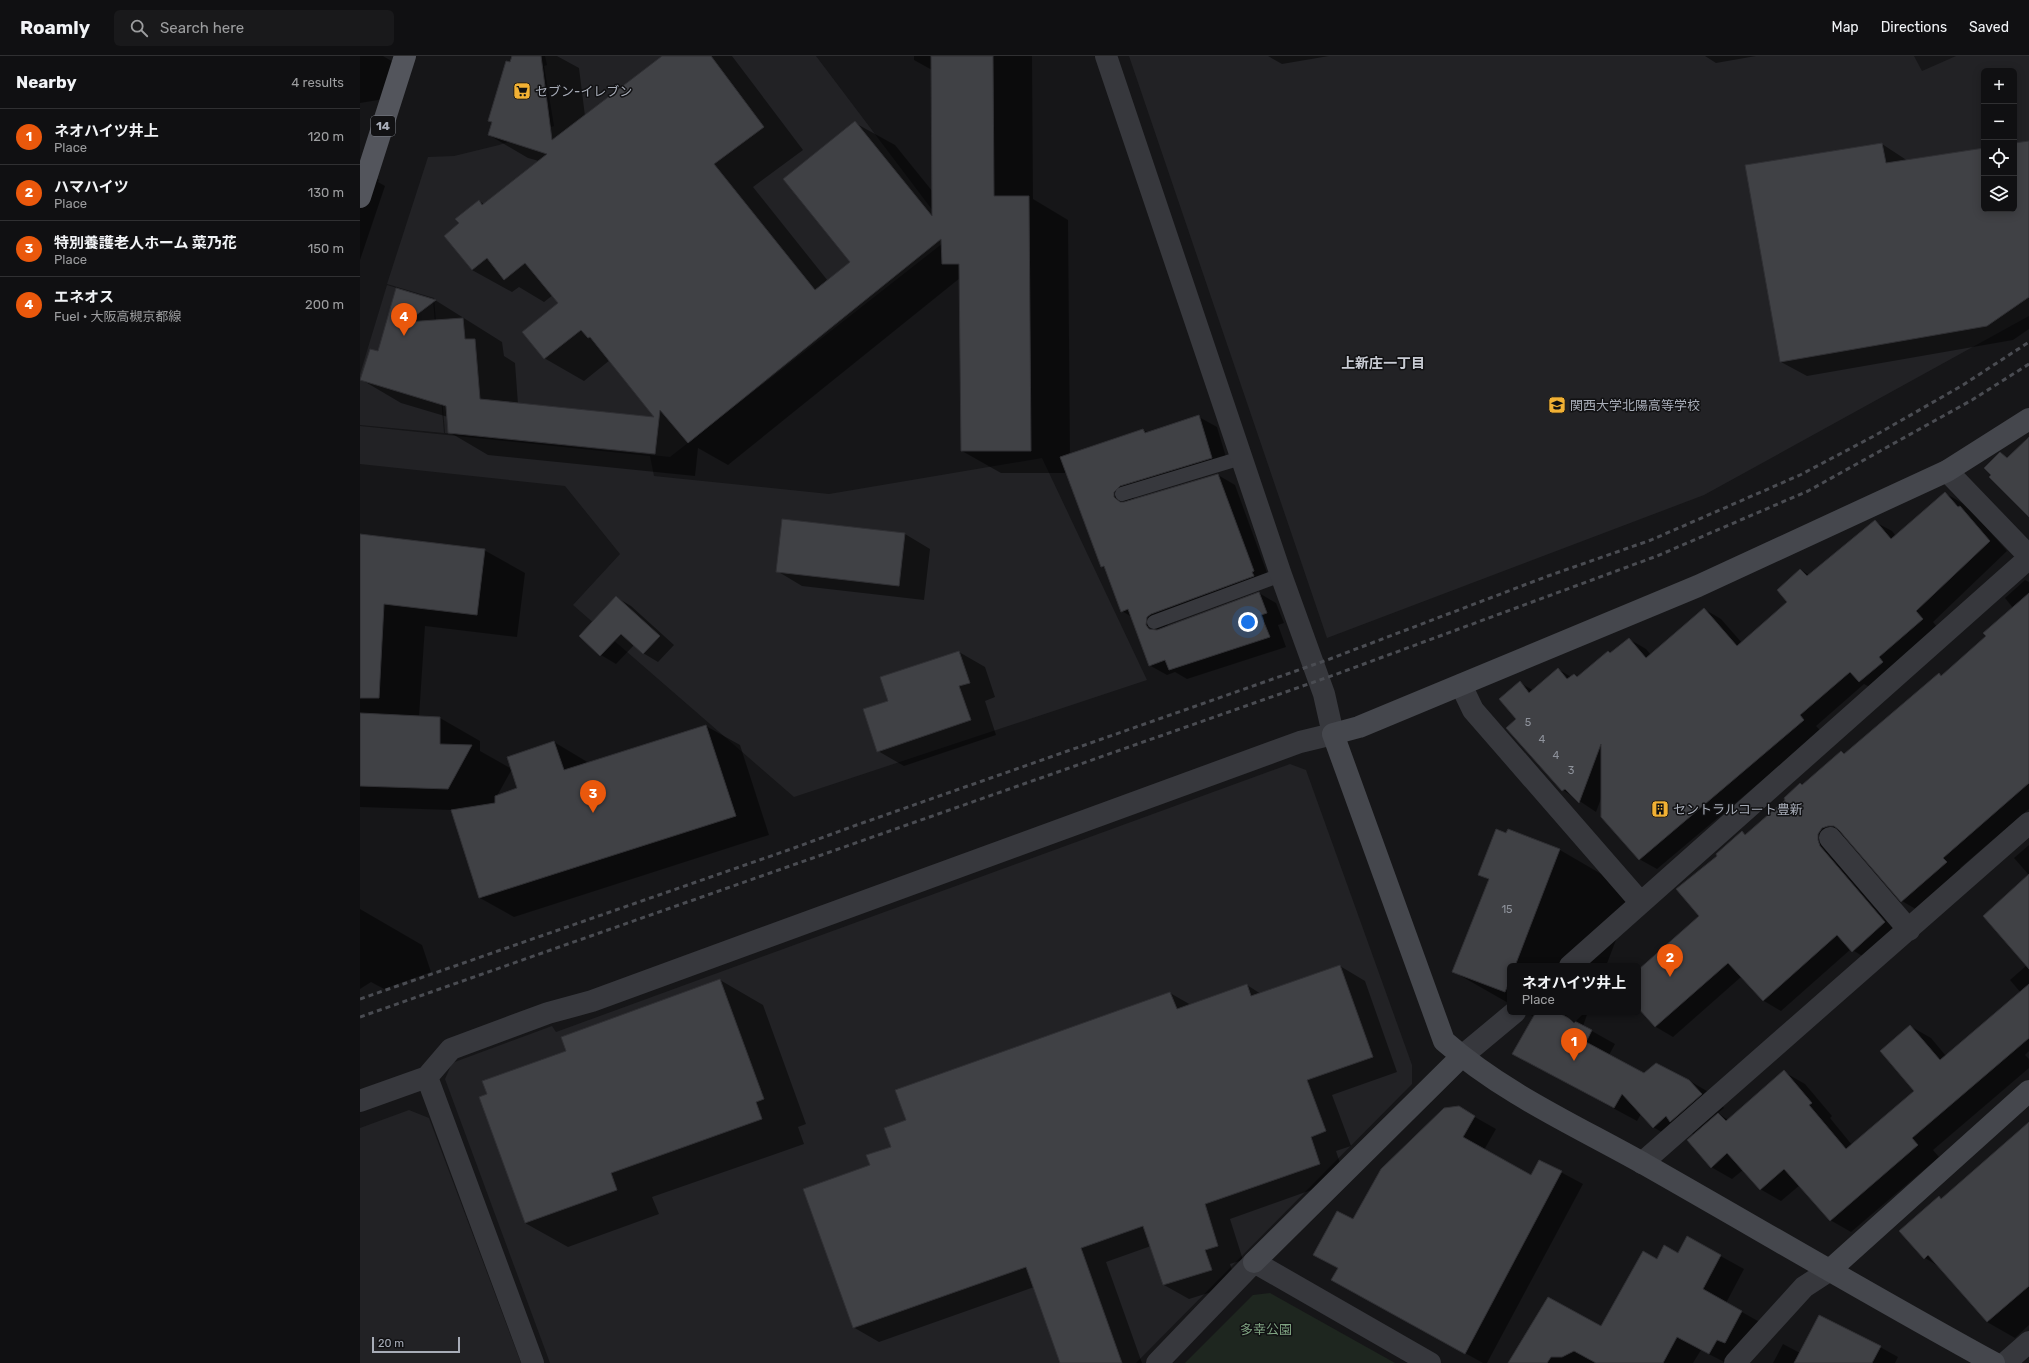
<!DOCTYPE html>
<meta charset="utf-8">
<style>
:root{--surface:#101012;--page:#19191b;--text:#f1f3f6;--muted:#9c9d9f;--line:#303032;--accent:#ea580c}
body{margin:0;font-family:Rubik,"Noto Sans JP",sans-serif;background:var(--page);color:var(--text)}
.controls{position:absolute;right:12px;top:12px;display:grid;overflow:hidden;border-radius:6px;box-shadow:0 2px 10px #0003}
.controls button{width:36px;height:36px;display:grid;place-items:center;padding:0;border:0;border-bottom:1px solid var(--line);background:var(--surface);color:var(--text);font:20px sans-serif}
.scale{position:absolute;left:12px;bottom:10px;width:88px;box-sizing:border-box;padding-left:4px;border:2px solid #a8adb8;border-top:0;font-size:11px;line-height:14px;white-space:nowrap;color:#a8adb8;-webkit-text-stroke:3px #111113;paint-order:stroke}
.you{position:absolute;left:888px;top:566px;width:14px;height:14px;margin:-10px;border:3px solid #fff;border-radius:50%;background:#1a73e8;box-shadow:0 0 0 6px #1a73e833}
.badge{display:grid;place-items:center;width:26px;height:26px;border-radius:50%;background:var(--accent);color:#fff;font-size:13px;font-weight:700}
.pin{position:absolute;translate:-50% -33px;filter:drop-shadow(0 1px 2px #0008)}
.pin::after{content:'';position:absolute;top:21px;width:14px;height:12px;background:inherit;clip-path:polygon(0 0,100% 0,50% 100%)}
.popup{position:absolute;left:1147px;top:907px;width:134px;height:52px;box-sizing:border-box;display:grid;place-content:center;border-radius:6px;background:var(--surface);filter:drop-shadow(0 1px 3px #0005);font-size:13px;white-space:nowrap;color:var(--muted)}
.popup b{font-size:15px;color:var(--text)}
.popup::after{content:'';position:absolute;left:50%;top:100%;margin-left:-8px;border:8px solid transparent;border-top-color:var(--surface)}
.list{margin:0;padding:0;list-style:none}
h2{display:flex;justify-content:space-between;align-items:center;height:52px;margin:0;padding:0 16px;font-size:17px}
h2 small{font-size:13px;font-weight:400;color:var(--muted)}
.list li{display:grid;grid-template-columns:26px 1fr auto;gap:12px;align-items:center;box-sizing:border-box;height:56px;padding:0 16px;border-top:1px solid var(--line)}
.list b{display:block;font-size:15px;white-space:nowrap}
.list p{margin:0;font-size:13px;white-space:nowrap;color:var(--muted)}
.list em{font-size:13px;font-style:normal;color:var(--muted)}
.icon{flex:none;width:22px;height:22px;fill:none;stroke:currentColor;stroke-width:2;stroke-linecap:round;stroke-linejoin:round}
.map{position:relative;flex:none;width:1669px;height:1307px;overflow:hidden}
header{display:flex;align-items:center;gap:24px;box-sizing:border-box;height:56px;padding:0 20px;background:var(--surface);border-bottom:1px solid var(--line)}
header strong{font-size:19px}
nav{display:flex;gap:22px;margin-inline-start:auto;font-size:14px}
.search{width:280px;height:36px;background:var(--page);display:flex;align-items:center;gap:10px;box-sizing:border-box;padding:0 14px;border-radius:6px;color:var(--muted);font-size:15px}
main{display:flex}
aside{flex:1;background:var(--surface)}
.map>svg:first-child{display:block}
.built{fill:#222225;fill-rule:evenodd}
.green{fill:#1e261f}
.shadow{fill:#0007}
.building{fill:#404145;stroke:#303034}
.lines{fill:none;stroke-linecap:round;stroke-linejoin:round}
.lane{stroke:#37383d;stroke-width:14}
.street{stroke:#37383d;stroke-width:22}
.secondary{stroke:#45474d;stroke-width:22}
.primary{stroke:#53555c;stroke-width:22}
.rail{stroke:#4a4c52;stroke-width:3;stroke-dasharray:5 4;stroke-linecap:butt}
.labels{text-anchor:middle;dominant-baseline:central;stroke-width:3;stroke-linejoin:round;paint-order:stroke}
.number-label{font-size:11px;fill:#8e929b}
.shield{fill:#111113;stroke:#7b7e86;stroke-width:1}
.shield-label{font-size:12px;font-weight:bold;fill:#a8adb8}
.poi-label{font-size:13px;fill:#a8adb8;stroke:#111113;text-anchor:start}
.park-label{font-size:13px;fill:#7fa381;stroke:#111113}
.neighbourhood-label{font-size:14px;font-weight:bold;fill:#c9ccd4;stroke:#111113}
</style>
<header>
<strong>Roamly</strong>
<div class="search"><svg class="icon" aria-label="search" viewBox="0 0 24 24"><circle cx="10" cy="10" r="6"/><path d="M15 15l6 6"/></svg>Search here</div>
<nav><a>Map</a><a>Directions</a><a>Saved</a></nav>
</header>
<main>
<aside>
<h2>Nearby<small>4 results</small></h2>
<ul class="list">
<li><span class="badge">1</span><div><b>ネオハイツ井上</b><p>Place</p></div><em>120 m</em></li>
<li><span class="badge">2</span><div><b>ハマハイツ</b><p>Place</p></div><em>130 m</em></li>
<li><span class="badge">3</span><div><b>特別養護老人ホーム 菜乃花</b><p>Place</p></div><em>150 m</em></li>
<li><span class="badge">4</span><div><b>エネオス</b><p>Fuel · 大阪高槻京都線</p></div><em>200 m</em></li>
</ul>
</aside>
<div class="map">
<svg width="1669" height="1307" viewBox="0 0 1669 1307">
<rect width="100%" height="100%" fill="#161618"/>
<!-- built -->
<path class="built" d="M185,0H456L592,180L310,401L85,377L74,242L27,228L68,101L94,100L139,89L194,70L184,10L187,9Z
M769,0H1554L1562,15L1596,0H1669V260L1344,439L967,582ZM1624,15H1654V153H1624Z
M27,229L73,243L84,377L0,369V318Z
M0,370L290,400L294,420L469,438L682,402L787,624L434,741L213,549L260,498L205,430L0,408Z
M930,708L946,714L1052,1009V1028L776,1307H190L85,1023L92,1007L192,970L196,976Z
M49,1054L69,1062L161,1307H0V1072Z"/>
<!-- green -->
<path class="green" d="M910,1237L1035,1307H825L893,1239Z"/>
<!-- shadow -->
<path class="shadow" d="M0,0H23L35,7L37,41L0,47Z
M153,0H197L219,12L225,60L304,0H372L443,94L393,131L468,225L492,206L495,67L535,89L573,136L572,14L554,4V0H672L673,143L708,164L710,399L783,374L789,377L839,361L857,371L869,411L777,439L771,445L858,419L875,429L910,525L809,568L802,573L899,537L916,547L924,567L918,569L926,591L827,623L815,616L807,619L789,609L772,561L762,555L747,513L742,510L707,417H641L602,395L600,222L368,409L338,392L335,420L128,399L89,376L88,361L41,347L2,324L19,297L37,233L75,244L142,286L144,300L155,307L158,348L296,362L250,304L224,325L184,302L200,247L193,239L184,246L159,231L152,236L112,214L101,168L119,145L124,148L179,105L168,102L129,79L133,67L129,65Z
M908,0H969L922,8Z
M1345,0H1396L1356,7Z
M1669,87V273L1653,284L1447,320L1421,306L1522,88L1548,105L1624,93V153H1654V88Z
M0,110L2,114L19,124L18,126L25,130L0,204Z
M1585,437L1602,447L1617,461L1647,495L1573,566L1579,573L1517,635L1504,628L1456,670L1461,675L1297,813L1279,803L1242,740L1236,756L1203,734L1158,663L1160,627L1173,634L1198,613L1211,621L1214,619L1218,621L1248,596L1251,598L1269,583L1286,593L1291,599L1344,553L1361,563L1382,587L1429,546L1441,514L1449,519L1515,466L1532,475L1536,480Z
M545,478L570,493L564,544L442,530L417,515Z
M0,479L124,494L165,517L157,581L65,570L59,661L80,662L120,685V695L152,713L137,740L158,733L194,686L229,707L346,670L380,689L409,779L154,861L120,842L92,754L0,751Z
M1665,524L1669,526V753L1600,812L1604,816L1559,855L1542,845L1486,780L1480,782L1542,877L1510,905L1491,893L1421,955L1404,945L1381,921L1313,981L1296,971L1278,951V915L1340,860L1359,800L1383,777L1386,779L1481,696L1485,698L1579,618L1582,620L1628,580L1653,552L1645,542Z
M256,541L271,550L314,589L298,606L283,597L274,589L256,608L241,599L220,580Z
M599,596L625,611L635,641L625,645L636,679L544,710L518,695L530,646Z
M1149,774L1200,794L1274,837L1246,910H1150V948L1094,916L1129,824L1119,818Z
M1669,789V819L1654,802Z
M1669,819V995L1665,999L1669,1003V1012L1573,1094L1579,1101L1491,1176L1470,1164L1440,1129L1421,1145L1400,1133L1383,1114L1372,1123L1351,1111L1335,1079L1328,1075L1317,1085L1293,1071L1281,1058L1277,1065L1153,998L1175,961L1164,956H1228L1223,970L1255,988L1249,999L1285,1019L1328,1024L1352,1038L1364,1052L1358,1057L1368,1064L1424,1016L1445,1028L1472,1060L1470,1062L1492,1089L1555,1035L1550,970L1571,982L1586,1000L1661,937L1650,924L1667,909Z
M0,853L62,889L71,916L24,933L11,926L0,933Z
M980,910L1005,925L1037,1016L972,1039L991,1090L976,1095L985,1122L870,1163L883,1204L870,1208L877,1228L829,1243L804,1229L791,1190L746,1206L782,1307H701L674,1231L519,1286L493,1271L511,1110L532,1092L547,1065L810,937L831,949L887,929L901,938Z
M360,924L403,949L446,1068L438,1071L444,1088L292,1141L299,1158L208,1191L165,1167L207,995Z
M1099,1052L1136,1073L1124,1094L1171,1121L1180,1105L1223,1128L1127,1307H1123L994,1236L979,1212L994,1165Z
M1669,1068V1269L1655,1282L1627,1266L1580,1211L1565,1202L1579,1142L1582,1143Z
M1328,1182L1384,1213L1366,1247L1405,1269L1366,1307L1341,1294L1333,1307H1149L1241,1271L1297,1204L1318,1198Z
M1423,1288L1440,1297L1520,1291L1538,1301L1535,1307H1413Z"/>
<!-- building -->
<path class="building" d="M152,0H181L192,84L302,0H351L404,71L354,108L455,234L490,206L423,123L495,65L572,160L571,0H633L634,140H669L671,395H601L599,208H582L581,183L328,387L300,354L295,398L88,377L86,350L0,324L10,293L18,295L36,232L76,244L47,266L103,262L105,283H115L120,343L294,361L230,281L228,282L221,274L184,303L162,276L198,247L165,207L144,224L127,202L112,214L84,180L99,167L95,163L119,144L122,149L187,98L128,79L132,66L128,65L146,5L150,6Z
M1669,85V241L1627,270L1420,306L1385,109L1522,87L1526,107L1624,92V153H1654V87Z
M839,359L852,402L760,430L754,436V441L760,446H764L858,418L894,515L892,516L894,520L791,558L787,561L786,569L789,573L797,574L899,536L907,557L901,559L910,581L809,614L805,604L789,610L768,553L761,556L744,510L741,511L700,401L783,373L785,377Z
M1669,381V461L1629,421L1631,419L1624,412L1640,396L1647,402Z
M1585,436L1598,451L1600,450L1630,485L1556,555L1563,563L1519,601L1523,606L1499,626L1490,616L1440,659L1444,664L1279,804L1241,761V688L1219,747L1205,733L1202,735L1146,672L1156,663L1139,643L1160,625L1169,637L1198,612L1207,623L1214,618L1217,621L1248,595L1250,597L1269,582L1286,602L1344,552L1377,590L1427,546L1417,534L1440,513L1447,520L1515,464L1531,483Z
M422,463L545,477L539,530L416,516Z
M0,478L125,493L117,559L24,548L19,642H0Z
M1669,537V727L1583,802L1587,806L1541,846L1479,774L1474,770H1468L1462,772L1458,778V784L1460,790L1525,866L1492,896L1477,879L1403,945L1368,907L1295,971L1278,952V914L1339,860L1316,833L1357,800L1356,798L1382,775L1385,779L1425,744L1424,742L1440,727L1442,729L1481,695L1484,698L1579,617L1581,620L1626,580L1623,577Z
M256,540L300,580L283,598L261,578L240,600L219,580Z
M599,595L610,627L599,630L611,664L517,696L503,653L528,645L520,621Z
M0,657L80,661V688L112,689L88,733L0,730Z
M346,669L376,760L119,842L91,754L135,747V740L157,732L147,701L194,685L204,714Z
M1136,773L1146,777L1148,773L1200,793L1155,910H1150V924L1145,936L1092,916L1129,823L1118,819Z
M1669,818V913L1623,860Z
M980,909L1013,1001L947,1024L966,1075L951,1081L960,1108L845,1148L858,1190L845,1194L852,1214L803,1229L783,1170L721,1192L762,1307H700L666,1211L493,1272L443,1133L510,1109L506,1099L531,1091L524,1072L546,1064L535,1034L810,936L817,953L887,928L891,940Z
M360,923L404,1043L396,1046L402,1063L251,1117L257,1134L165,1167L119,1041L127,1038L122,1025L206,995L201,981Z
M1669,928V982L1552,1082L1558,1089L1470,1165L1424,1113L1400,1134L1367,1097L1351,1112L1327,1084L1358,1057L1366,1065L1424,1014L1452,1047L1449,1049L1486,1093L1554,1035L1520,995L1550,969L1580,1004Z
M1176,956H1197L1232,974L1226,986L1284,1017L1296,1007L1329,1024L1342,1038L1310,1066L1306,1060L1293,1072L1262,1038L1254,1052L1152,998Z
M1099,1050L1115,1060L1103,1081L1171,1119L1179,1104L1202,1115L1105,1298L971,1224L978,1212L953,1199L977,1155L993,1163L1021,1113L1084,1052Z
M1669,1066V1230L1627,1266L1568,1199L1564,1203L1539,1175L1579,1140L1581,1143Z
M1327,1180L1361,1199L1343,1233L1382,1255L1365,1287L1357,1284L1349,1298L1317,1281L1303,1307H1236L1214,1295L1202,1301H1191L1187,1307H1148L1188,1241L1241,1270L1283,1195L1297,1203L1304,1189L1318,1197Z
M1459,1259L1521,1290L1512,1307H1434Z"/>
<g class="lines">
<!-- lane -->
<path class="lane" d="M762,438L881,402
M794,566L921,519"/>
<!-- street -->
<path class="street" d="M1587,415L1669,500
M1101,629L1113,654L1281,847
M1470,782L1549,874
M1210,910L1669,502
M1101,1001L1155,956
M67,1021L173,1307
M0,1045L67,1021L91,993L188,957L232,945L940,686L973,678L964,638L921,519L746,0
M1282,1107L1669,767
M797,1307L894,1206L1070,1307
M1375,1307L1444,1231L1470,1214
M1645,1307L1669,1286"/>
<!-- secondary -->
<path class="secondary" d="M894,1206L1101,1001
M1470,1214L1669,1035
M1634,1307C1517,1243 1402,1175 1286,1109C1217,1070 1144,1038 1084,985L973,678L999,671L1338,530L1587,415L1669,363"/>
<!-- primary -->
<path class="primary" d="M0,141L45,0"/>
<!-- rail -->
<path class="rail" d="M0,943L434,792L491,771L967,604L1188,520L1291,484L1440,419L1514,380L1603,329L1669,286
M0,961L974,619L1297,500L1448,435L1612,344L1669,308"/>
</g>
<!-- icons -->
<defs>
<symbol id="supermarket-square" viewBox="-11 -11 22 22"><rect x="-9" y="-9" width="18" height="18" rx="4" fill="#f2b134" stroke="#111113"/><path d="M-6-5.5h2.5l.6 2H6L4.5 2H-2.5L-4.4-4H-6ZM-1.5 3.2a1.3 1.3 0 1 0 .1 0ZM3 3.2a1.3 1.3 0 1 0 .1 0Z" fill="#111"/></symbol>
<symbol id="school-square" viewBox="-11 -11 22 22"><rect x="-9" y="-9" width="18" height="18" rx="4" fill="#f2b134" stroke="#111113"/><path d="M0-5L7-2L0 1L-7-2ZM-4 1L0 2.5L4 1V4Q0 6-4 4Z" fill="#111"/></symbol>
<symbol id="building-square" viewBox="-11 -11 22 22"><rect x="-9" y="-9" width="18" height="18" rx="4" fill="#f2b134" stroke="#111113"/><path d="M-4-6H4V6H1V3H-1V6H-4ZM-2.5-4.3h1.7v1.8h-1.7ZM.8-4.3h1.7v1.8H.8ZM-2.5-1h1.7V.8h-1.7ZM.8-1h1.7V.8H.8Z" fill="#111"/></symbol>
</defs>
<g fill-rule="evenodd">
<use href="#supermarket-square" x="152" y="25" width="20" height="20"/>
<use href="#school-square" x="1187" y="339" width="20" height="20"/>
<use href="#building-square" x="1290" y="743" width="20" height="20"/>
</g>
<g class="labels">
<!-- number labels -->
<g class="number-label">
<text x="1168" y="666">5</text>
<text x="1182" y="683">4</text>
<text x="1196" y="699">4</text>
<text x="1211" y="714">3</text>
<text x="1147" y="853">15</text>
</g>
<!-- shield labels -->
<rect class="shield" x="11" y="60" width="24" height="20" rx="3"/>
<g class="shield-label">
<text x="23" y="70">14</text>
</g>
<!-- poi labels -->
<g class="poi-label">
<text x="175" y="35">セブン-イレブン</text>
<text x="1210" y="349">関西大学北陽高等学校</text>
<text x="1313" y="753">セントラルコート豊新</text>
</g>
<!-- park labels -->
<g class="park-label">
<text x="906" y="1273">多幸公園</text>
</g>
<!-- neighbourhood labels -->
<g class="neighbourhood-label">
<text x="1023" y="307">上新庄一丁目</text>
</g>
</g>
</svg>
<div class="controls">
<button>+</button>
<button>−</button>
<button><svg class="icon" aria-label="locate" viewBox="0 0 24 24"><circle cx="12" cy="12" r="6"/><path d="M12 2v4M12 18v4M2 12h4M18 12h4"/></svg></button>
<button><svg class="icon" aria-label="layers" viewBox="0 0 24 24"><path d="M12 4l9 5-9 5-9-5zM3 14l9 5 9-5"/></svg></button>
</div>
<div class="scale">20 m</div>
<div class="you"></div>
<div class="pin badge" style="left:1214px;top:1005px">1</div>
<div class="popup"><b>ネオハイツ井上</b>Place</div>
<div class="pin badge" style="left:1310px;top:921px">2</div>
<div class="pin badge" style="left:233px;top:757px">3</div>
<div class="pin badge" style="left:44px;top:280px">4</div>
</div>
</main>
